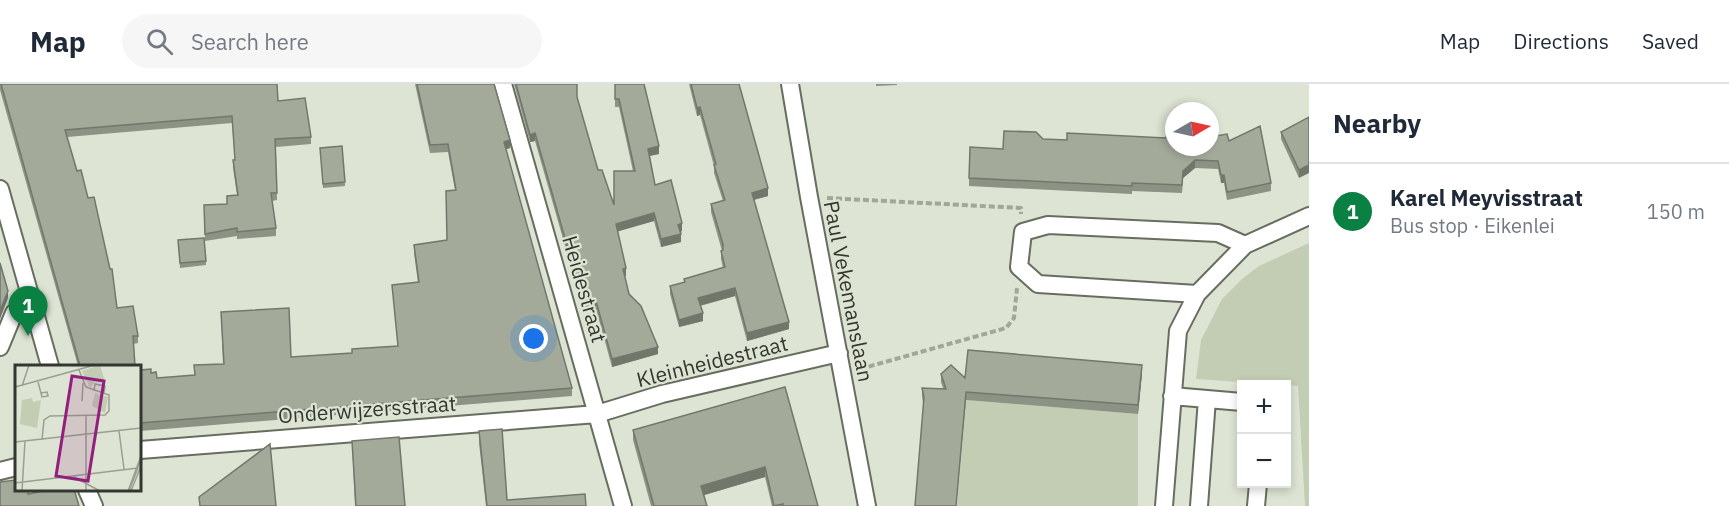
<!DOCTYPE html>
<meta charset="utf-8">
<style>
:root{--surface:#fff;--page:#f6f6f7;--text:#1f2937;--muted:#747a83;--line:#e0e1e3;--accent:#0b8043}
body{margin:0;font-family:"IBM Plex Sans",sans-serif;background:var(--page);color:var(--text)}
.controls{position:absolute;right:18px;bottom:18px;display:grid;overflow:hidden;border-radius:0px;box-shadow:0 3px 9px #0003}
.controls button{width:54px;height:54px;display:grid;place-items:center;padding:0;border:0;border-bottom:2px solid var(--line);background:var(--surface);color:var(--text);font:30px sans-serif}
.compass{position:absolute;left:1165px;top:18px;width:54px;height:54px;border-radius:50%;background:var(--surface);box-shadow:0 3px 9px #0003;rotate:81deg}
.you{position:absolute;left:534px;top:255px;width:21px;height:21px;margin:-15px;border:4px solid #fff;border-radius:50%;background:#1a73e8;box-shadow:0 0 0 9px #1a73e833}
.badge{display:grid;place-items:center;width:39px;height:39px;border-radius:50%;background:var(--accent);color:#fff;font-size:20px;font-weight:700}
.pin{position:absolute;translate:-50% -50px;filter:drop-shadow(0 2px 3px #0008)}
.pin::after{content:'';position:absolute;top:32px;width:21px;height:18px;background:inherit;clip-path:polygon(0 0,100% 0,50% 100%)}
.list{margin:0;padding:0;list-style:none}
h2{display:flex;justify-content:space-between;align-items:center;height:78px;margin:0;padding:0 24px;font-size:26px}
h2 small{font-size:20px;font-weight:400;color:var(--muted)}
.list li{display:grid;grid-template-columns:39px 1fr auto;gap:18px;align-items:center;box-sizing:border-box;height:96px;padding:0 24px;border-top:2px solid var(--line)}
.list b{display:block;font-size:22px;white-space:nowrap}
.list p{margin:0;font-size:20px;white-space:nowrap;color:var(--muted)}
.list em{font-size:20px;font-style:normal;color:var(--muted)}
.icon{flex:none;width:33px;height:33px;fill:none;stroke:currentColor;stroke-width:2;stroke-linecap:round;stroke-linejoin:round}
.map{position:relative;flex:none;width:1309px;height:422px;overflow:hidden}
header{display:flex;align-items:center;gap:36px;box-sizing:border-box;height:84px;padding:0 30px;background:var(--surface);border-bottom:2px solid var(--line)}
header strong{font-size:28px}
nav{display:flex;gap:33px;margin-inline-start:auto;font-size:21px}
.search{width:420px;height:54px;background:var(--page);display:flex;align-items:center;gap:15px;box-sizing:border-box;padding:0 21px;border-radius:33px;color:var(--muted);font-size:22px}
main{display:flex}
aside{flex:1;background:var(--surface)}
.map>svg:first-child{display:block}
.green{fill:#c2cdb3}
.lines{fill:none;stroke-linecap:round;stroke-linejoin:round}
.street-casing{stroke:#686e5f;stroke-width:20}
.path{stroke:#a0a698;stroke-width:4;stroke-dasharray:6 3;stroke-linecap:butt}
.street{stroke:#fff;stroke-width:16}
.wall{fill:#8c9284}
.shaded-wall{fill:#72776c}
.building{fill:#a3aa9a;stroke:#72776c;stroke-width:1.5}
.labels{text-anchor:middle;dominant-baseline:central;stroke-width:4.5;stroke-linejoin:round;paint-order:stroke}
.street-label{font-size:21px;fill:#343730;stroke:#dde4d3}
.inset-road{fill:none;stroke:#999f92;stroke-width:1.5}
.view{fill:#921f7e;fill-opacity:0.15;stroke:#921f7e;stroke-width:3}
.inset-edge{fill:none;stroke:#343730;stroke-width:3}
</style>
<header>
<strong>Map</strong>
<div class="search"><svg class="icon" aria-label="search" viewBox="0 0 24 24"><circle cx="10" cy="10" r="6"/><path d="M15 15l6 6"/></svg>Search here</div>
<nav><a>Map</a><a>Directions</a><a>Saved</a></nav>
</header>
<main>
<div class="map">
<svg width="1309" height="422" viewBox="0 0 1309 422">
<rect width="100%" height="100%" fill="#dde4d3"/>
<!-- green -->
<path class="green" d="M1309,159V422H1305L1298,302L1196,295L1201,256L1222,215L1242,195L1259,182Z
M966,316L1138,330V422H957Z"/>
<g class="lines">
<defs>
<path id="street" d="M503,0L623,422
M790,0L809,113L867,422
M0,105L50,282
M1197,210L1038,200L1019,183L1023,148L1048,141L1218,149L1245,161
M0,263L14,229
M1172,312L1242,318
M140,366L597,330L662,310L839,269
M0,387L16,383
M87,406L94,422
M1164,422L1178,247L1197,210L1245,161L1309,132
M1199,422L1207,315
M1256,422L1258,400"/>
</defs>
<!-- street casing -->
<use href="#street" class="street-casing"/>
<!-- path -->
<path class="path" d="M827,114L1021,124V130
M860,285L1006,244L1014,234L1017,204"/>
<!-- street -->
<use href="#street" class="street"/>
</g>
<!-- wall -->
<path class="wall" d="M0,0H277L278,17L311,53V60L276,63L277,116L272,117L276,144V152L237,155V152L205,157L204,121L227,120V112L237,111L233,84V76H235L232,39L67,53L117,224L138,252V259L133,260L135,282H78L0,6Z
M415,0H494L510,64L506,65L572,304V312L140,347V286L151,289L157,294L194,291L223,280L221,228L291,273L352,269L398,262L392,201L418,199L414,169V161L447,156L455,106L448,68L430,69Z
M514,0H577V13L598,86L614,121L633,87L619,23H615V0L659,70L650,72L655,101L682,147L681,148V158L661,163L654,137L617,147L626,192H624L629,210L658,270L612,283L596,225L584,228L535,57L530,58Z
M689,0H739L768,112L754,116L789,245L747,257L735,212L700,222L703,237L679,243L670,210V202L684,199V195L723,184L721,175V167H722L711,128V120L723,117L714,89V82L700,31L697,32Z
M876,0H897V1L876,2Z
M1309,33L1299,94L1281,55V48Z
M1216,52L1229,57L1271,99V107L1227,116L1224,99H1221L1218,85L1195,84L1183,94L1182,109L1132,107V110L969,102V94L1003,65L1043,55L1174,63Z
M342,62L345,102L323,104L320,64Z
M178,160L206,177V181L180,184Z
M1142,289L1138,330L966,316L923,319L922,312V304H943L941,298V290L965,294Z
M785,303L818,422H772L765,393L704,411L707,422H651L633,356V346Z
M479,347L507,416L586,422H486L479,359Z
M352,357L405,422H355Z"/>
<!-- shaded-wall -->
<path class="shaded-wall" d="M700,23V31L697,32V24Z
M535,49V57L530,58V51Z
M510,56V64L504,66V58Z
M659,62V70L648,72V65Z
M1195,76V84L1183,94L1182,109L1183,87Z
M1309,81V89L1299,94V86Z
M1221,91H1224V99H1221Z
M768,104V112L752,116V109Z
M654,129V137L616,148V140Z
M682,139V147L678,148V141Z
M681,150V158L661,163V155Z
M626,184V192L623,193V185Z
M735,204V212L698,222V214Z
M8,207V214L0,235V227Z
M596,217V225L584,228V221Z
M703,229V237L679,243V236Z
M789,238V245L747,257V249Z
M658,263V270L612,283V275Z
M1142,281V289L1138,330V321Z
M966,308V316L956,422Z
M765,383V393L701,412V402Z"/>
<!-- building -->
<path class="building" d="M1,0H277L278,17L305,14L311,53L275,55L277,109H271L276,144L237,148V144L205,150L204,121L227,120V112L238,111L233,76H235L232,32L65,46L77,87L81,86L88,114L94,113L110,185H112L117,224L133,222L138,252H133L135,282H80Z
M417,0H494L510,56L504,58L572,304L140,339V286L151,285V289L156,288L157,294L195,291L194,281L224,280L221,228L289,224L291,273L352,269V265L398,262L392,201L419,198L414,161L447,156L446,107L456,106L448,60L430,61Z
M516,0H577V13L598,86H602L614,121V87H635L619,15H615V0H644L659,62L648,65L655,101L671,96L682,139L678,141L681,150L661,155L654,129L616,140L626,184L623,185L629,210L641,222L658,263L612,275L596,217L584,221L535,49L530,51Z
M691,0H739L768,104L752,109L789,238L747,249L735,204L698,214L703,229L679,236L670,202L685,198L684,195L725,183L721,167L723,166V160L711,120L725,116L714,81L716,80L700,23L697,24Z
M1309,33V81L1299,86L1281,48Z
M1260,42L1271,99L1227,108L1224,91H1221L1218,77L1195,76L1183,87L1182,101L1132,99V102L969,94L970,63L1003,65L1004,47L1036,48L1043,55L1067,56V49L1166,54L1167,49L1174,50V63H1210V49L1215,48L1216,52L1227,50L1229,57Z
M342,62L345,98L323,100L320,64Z
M204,154L206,177L180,179L178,156Z
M0,179L8,207L0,227Z
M968,266L1142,281L1138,321L966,308L956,422H915L924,313L922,304L946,305L941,290L951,281L965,294Z
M785,303L818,422H783V420L774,422L765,383L701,402L707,422H654L633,346Z
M502,345L507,416L585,410L586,422H487L479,347Z
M399,353L405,422H356L352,357Z
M270,360L276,422H200L199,413Z
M16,396V405H28V410L53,405H74L79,422H0V398Z"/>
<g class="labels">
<!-- street labels -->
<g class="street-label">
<text transform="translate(585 205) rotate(74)">Heidestraat</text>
<text transform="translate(849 207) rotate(79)">Paul Vekemanslaan</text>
<text transform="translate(712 277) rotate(-14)">Kleinheidestraat</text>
<text transform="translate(367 325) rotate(-4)">Onderwijzersstraat</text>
</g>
</g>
<!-- overview -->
<g transform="translate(15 281)">
<rect width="126" height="126" fill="#dde4d3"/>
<path d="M85,0L90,17L80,16L75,23L67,6ZM80,28L93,32L90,48L77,41ZM17,33L18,37L26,35L22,63L5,59L7,35Z" fill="#c2cdb3"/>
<path class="inset-road" d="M23,17L27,32L33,31L32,27L26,28M7,21L14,0M0,22L80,0M79,26L80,19L90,21L89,28M67,36L68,18M104,66L109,104M27,75L29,55L35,51L90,50L94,46V30L71,22L64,5M0,77L126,63M59,112L85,126M0,118L123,103M7,126L10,76M71,126V50M113,126L126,91M114,126L126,95M116,126L126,101"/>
<path class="view" d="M57,11L89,16L73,116L41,111Z"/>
<rect width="126" height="126" class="inset-edge"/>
</g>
</svg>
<div class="controls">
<button>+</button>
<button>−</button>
</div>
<svg class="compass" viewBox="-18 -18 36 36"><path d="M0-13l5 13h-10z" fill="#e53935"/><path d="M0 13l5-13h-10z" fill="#747a83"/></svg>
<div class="you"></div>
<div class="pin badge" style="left:28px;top:252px">1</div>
</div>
<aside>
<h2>Nearby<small></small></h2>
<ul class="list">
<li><span class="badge">1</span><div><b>Karel Meyvisstraat</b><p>Bus stop · Eikenlei</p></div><em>150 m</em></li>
</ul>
</aside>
</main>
